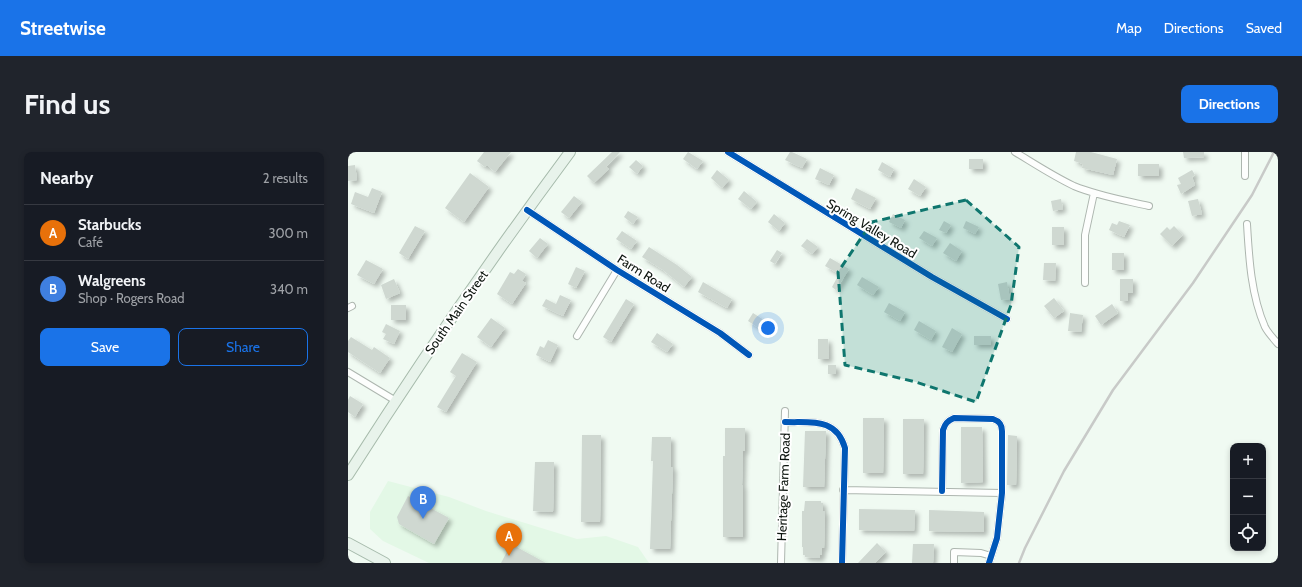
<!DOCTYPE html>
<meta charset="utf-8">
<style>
:root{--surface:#171b24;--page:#20242c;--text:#f1f3f6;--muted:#9ea1a6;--line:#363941;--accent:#1a73e8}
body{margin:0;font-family:Cabin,sans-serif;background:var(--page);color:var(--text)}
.controls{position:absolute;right:12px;bottom:12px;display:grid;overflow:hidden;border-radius:8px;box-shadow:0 2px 6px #0003}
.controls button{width:36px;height:36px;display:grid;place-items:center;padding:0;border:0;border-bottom:1px solid var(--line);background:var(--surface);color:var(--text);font:20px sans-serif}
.you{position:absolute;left:420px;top:176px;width:14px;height:14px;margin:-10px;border:3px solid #fff;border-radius:50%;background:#1a73e8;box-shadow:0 0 0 6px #1a73e833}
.badge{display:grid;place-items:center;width:26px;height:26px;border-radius:50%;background:var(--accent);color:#fff;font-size:13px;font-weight:700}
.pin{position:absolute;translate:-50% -33px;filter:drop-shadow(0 1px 2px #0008)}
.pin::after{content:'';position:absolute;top:21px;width:14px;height:12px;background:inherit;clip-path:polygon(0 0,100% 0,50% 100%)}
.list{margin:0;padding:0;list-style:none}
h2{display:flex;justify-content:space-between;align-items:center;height:52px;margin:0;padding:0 16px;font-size:17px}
h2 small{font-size:13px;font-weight:400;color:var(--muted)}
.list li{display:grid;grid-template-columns:26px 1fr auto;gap:12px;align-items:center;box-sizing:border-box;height:56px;padding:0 16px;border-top:1px solid var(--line)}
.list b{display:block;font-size:15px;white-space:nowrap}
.list p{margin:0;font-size:13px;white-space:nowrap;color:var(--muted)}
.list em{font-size:13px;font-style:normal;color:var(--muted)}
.actions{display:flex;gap:8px;padding:12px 16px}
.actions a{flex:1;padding:9px 0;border:1px solid var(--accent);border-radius:8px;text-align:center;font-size:14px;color:var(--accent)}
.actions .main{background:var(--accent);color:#fff}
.icon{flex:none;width:22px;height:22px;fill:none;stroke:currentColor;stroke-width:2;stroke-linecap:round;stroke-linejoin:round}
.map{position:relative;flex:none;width:930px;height:411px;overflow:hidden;border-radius:8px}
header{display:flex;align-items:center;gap:24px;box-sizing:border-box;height:56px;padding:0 20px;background:var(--accent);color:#fff}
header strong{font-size:19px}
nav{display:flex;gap:22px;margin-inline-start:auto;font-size:14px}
.intro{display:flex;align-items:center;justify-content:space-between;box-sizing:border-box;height:96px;padding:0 24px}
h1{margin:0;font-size:28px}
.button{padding:10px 18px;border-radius:8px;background:var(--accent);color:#fff;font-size:14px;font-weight:700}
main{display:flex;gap:24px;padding:0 24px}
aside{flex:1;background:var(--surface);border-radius:8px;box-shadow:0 2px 6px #0003}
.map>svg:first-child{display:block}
.built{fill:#e3f8e6}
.building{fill:#cfd8d1;filter:url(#shadow)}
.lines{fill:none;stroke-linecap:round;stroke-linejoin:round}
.minor-casing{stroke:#adb6af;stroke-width:8}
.primary-casing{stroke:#a7bbac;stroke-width:12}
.minor{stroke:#fdfefd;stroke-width:6}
.primary{stroke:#e8f3eb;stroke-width:10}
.rail{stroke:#c8cac8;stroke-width:2.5}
.cycleway-casing{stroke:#fff;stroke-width:8}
.cycleway{stroke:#0057b8;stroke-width:6}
.marked{fill:#0f766e;fill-opacity:0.2;stroke:#0f766e;stroke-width:3;stroke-dasharray:8 5;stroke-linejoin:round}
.labels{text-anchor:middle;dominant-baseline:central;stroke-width:4;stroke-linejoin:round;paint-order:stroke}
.street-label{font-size:13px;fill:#0c140e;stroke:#fff}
</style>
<header>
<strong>Streetwise</strong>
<nav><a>Map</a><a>Directions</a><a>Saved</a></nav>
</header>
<div class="intro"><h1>Find us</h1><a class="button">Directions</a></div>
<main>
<aside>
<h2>Nearby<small>2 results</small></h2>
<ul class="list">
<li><span class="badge" style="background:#e8710a">A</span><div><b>Starbucks</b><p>Café</p></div><em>300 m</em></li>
<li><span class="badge" style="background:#3f7fe0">B</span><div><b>Walgreens</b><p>Shop · Rogers Road</p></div><em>340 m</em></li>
</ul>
<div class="actions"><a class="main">Save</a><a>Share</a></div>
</aside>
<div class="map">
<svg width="930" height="411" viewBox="0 0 930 411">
<defs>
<filter id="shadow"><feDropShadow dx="3.5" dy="3.5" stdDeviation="2" flood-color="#0004"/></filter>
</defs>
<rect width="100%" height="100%" fill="#f0faf2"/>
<!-- built -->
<path class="built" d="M40,329L101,345L138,359L229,387L258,384L290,395L301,411H81L35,389L22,377V360Z"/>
<!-- building -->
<path class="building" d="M136,0H163L147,20L139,13L137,15L129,9Z
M264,0H272L258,15L261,17L246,31L239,24Z
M340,0L355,9L349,17L335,7Z
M442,0H444L459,7L454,16L437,8Z
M728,0H743L769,7L765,23L734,16L735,12L726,9Z
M835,0H856V5L836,6Z
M621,7H635V17H621Z
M288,8L295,14L289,22L281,15Z
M534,10L546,17L542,25L530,18Z
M790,12H811V24H790Z
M7,13L9,28L0,29V14Z
M472,16L486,23L481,33L467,27Z
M369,18L381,28L374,36L363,26Z
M844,18L847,23L844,25L847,33L833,42L829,33L833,32L830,26Z
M122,21L141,35L116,70L97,56Z
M566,27L578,35L572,44L560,37Z
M24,36L34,40L26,61L3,52L7,40L20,45Z
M508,36L528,46L522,57L503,47Z
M396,39L409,50L403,57L390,47Z
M226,44L234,50L221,66L213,60Z
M713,47L715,57L705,59L703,49Z
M850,47L854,62L844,64L840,49Z
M280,59L290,65L285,72L276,65Z
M426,62L437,71L431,79L420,70Z
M545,62L557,68L553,76L541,70Z
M596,69L603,73L598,81L591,78Z
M618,69L631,75L627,82L615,76Z
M771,69L782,73L776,85L761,78L764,71L769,73Z
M67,74L77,79L60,107L51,101Z
M826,74L835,83L824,94L812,82L819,75L822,78Z
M704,75H716V93H704Z
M274,79L289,89L283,97L268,87Z
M576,79L589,86L584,94L571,86Z
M192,86L200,92L189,106L181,99Z
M459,87L470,95L464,102L453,94Z
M602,91L614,99L608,109L595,101Z
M301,95L329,113L344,125L336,135L315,118L294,105Z
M429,98L434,101L427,112L422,109Z
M764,101H776V118H764Z
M482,106L501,117L488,138L484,135L491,122L477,114Z
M18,108L35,117L26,132L9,123Z
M696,111H708L707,129L695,128Z
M228,115L237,119L228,136L220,132Z
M170,117L178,122L174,129L178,131L164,152L149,142L162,120L166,122Z
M514,125L531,135L525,143L509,133Z
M46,127L52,141L38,147L33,133Z
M772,127H785V141H780V149H772Z
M355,130L384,147L379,156L350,140Z
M659,130L662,147L653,148L650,132Z
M212,143L223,148L215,164L194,154L198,147L208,152Z
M706,146L716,159L706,166L696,154Z
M278,147L286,152L263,190L255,185Z
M541,151L557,160L552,169L536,160Z
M764,152L770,161L753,173L747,164Z
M43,153H58V168H43Z
M405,161L422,172L417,180L400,169Z
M722,161L735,163L733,180L720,179Z
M143,166L157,176L143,195L129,185Z
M571,169L588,179L583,188L566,178Z
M38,172L52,179L46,192L35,187L38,182L34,180Z
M604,176L614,182L604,200L594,195Z
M309,181L325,192L319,200L303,190Z
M626,184H643V193H626Z
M3,185L24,198L26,195L42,206L32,221L0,200V189Z
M470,187H480L481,207H470Z
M200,188L210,193L202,210L188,203L192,194L196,196Z
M114,201L129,210L98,260L89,255L108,224L102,220Z
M480,213H488V222H480Z
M2,244L15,252L7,265L0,260V248Z
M515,266H536L535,321H515Z
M555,267H576L575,322H555Z
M613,275H634L635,330L613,331Z
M377,276H397V299H395L394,333H395V385H375V304H377Z
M457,279H478L476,335H455Z
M234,283H253L252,370H233Z
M660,283L669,284L668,333H659Z
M304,285H323V315H325L322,397H302L305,309H303Z
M187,310H206L205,360L185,359Z
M60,344L101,366L86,392L51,372L49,365Z
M457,349H473V351H475V359H477L476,396H474V403H472V406L457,405V403H455V395H454V359H456Z
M511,357L567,358L566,379L511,378Z
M581,358L636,360V380L581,379Z
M529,391L538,400L527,411H510Z
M163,392L198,411H153Z
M565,392H586L585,411H564Z"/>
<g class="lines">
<defs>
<path id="minor" d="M380,0L584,125L659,167
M667,0C687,12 705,24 726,34C750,44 775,48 801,54
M897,0V24
M179,58L269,118L372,181L401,203
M899,72C901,106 903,143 917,175C920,181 926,187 930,192
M737,131V83L746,41
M0,156L4,154
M229,184L269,118
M0,220L48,249
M437,270C463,271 488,265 497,296L494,411
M495,338L654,341
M594,339L595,278C597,272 599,269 606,266L645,267C651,269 654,272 654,279V341L649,386L641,411
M433,411L437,259
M606,411V400L633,401L643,404"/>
<path id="primary" d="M0,323C70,213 144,105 222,0
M0,391L37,411"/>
</defs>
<!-- minor casing -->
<use href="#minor" class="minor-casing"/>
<!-- primary casing -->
<use href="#primary" class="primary-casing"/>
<!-- minor -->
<use href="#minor" class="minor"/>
<!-- primary -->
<use href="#primary" class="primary"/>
<!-- rail -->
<path class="rail" d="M671,411L677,396L716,319L765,238L845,131L904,43L926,0"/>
<defs>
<path id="cycleway" d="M380,0L584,125L659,167
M179,58L269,118L372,181L401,203
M437,270C463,271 488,265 497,296L494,411
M594,339L595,278C597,272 599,269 606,266L645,267C651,269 654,272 654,279V341L649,386L641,411"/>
</defs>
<!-- cycleway casing -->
<use href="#cycleway" class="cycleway-casing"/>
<!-- cycleway -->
<use href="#cycleway" class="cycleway"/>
</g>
<!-- marked area -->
<path class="marked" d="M618,48L671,95L663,153L628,250L568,230L497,213L490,120L524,70Z"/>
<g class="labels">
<!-- street labels -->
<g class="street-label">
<text transform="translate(524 76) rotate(31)">Spring Valley Road</text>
<text transform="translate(296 121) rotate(32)">Farm Road</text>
<text transform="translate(108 160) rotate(-55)">South Main Street</text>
<text transform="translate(435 335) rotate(-88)">Heritage Farm Road</text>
</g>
</g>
</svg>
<div class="controls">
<button>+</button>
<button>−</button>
<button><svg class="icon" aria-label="locate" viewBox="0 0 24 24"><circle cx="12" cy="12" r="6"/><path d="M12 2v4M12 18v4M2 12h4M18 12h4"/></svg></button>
</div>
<div class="you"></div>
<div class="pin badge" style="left:161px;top:404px;background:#e8710a">A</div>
<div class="pin badge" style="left:75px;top:367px;background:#3f7fe0">B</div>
</div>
</main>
